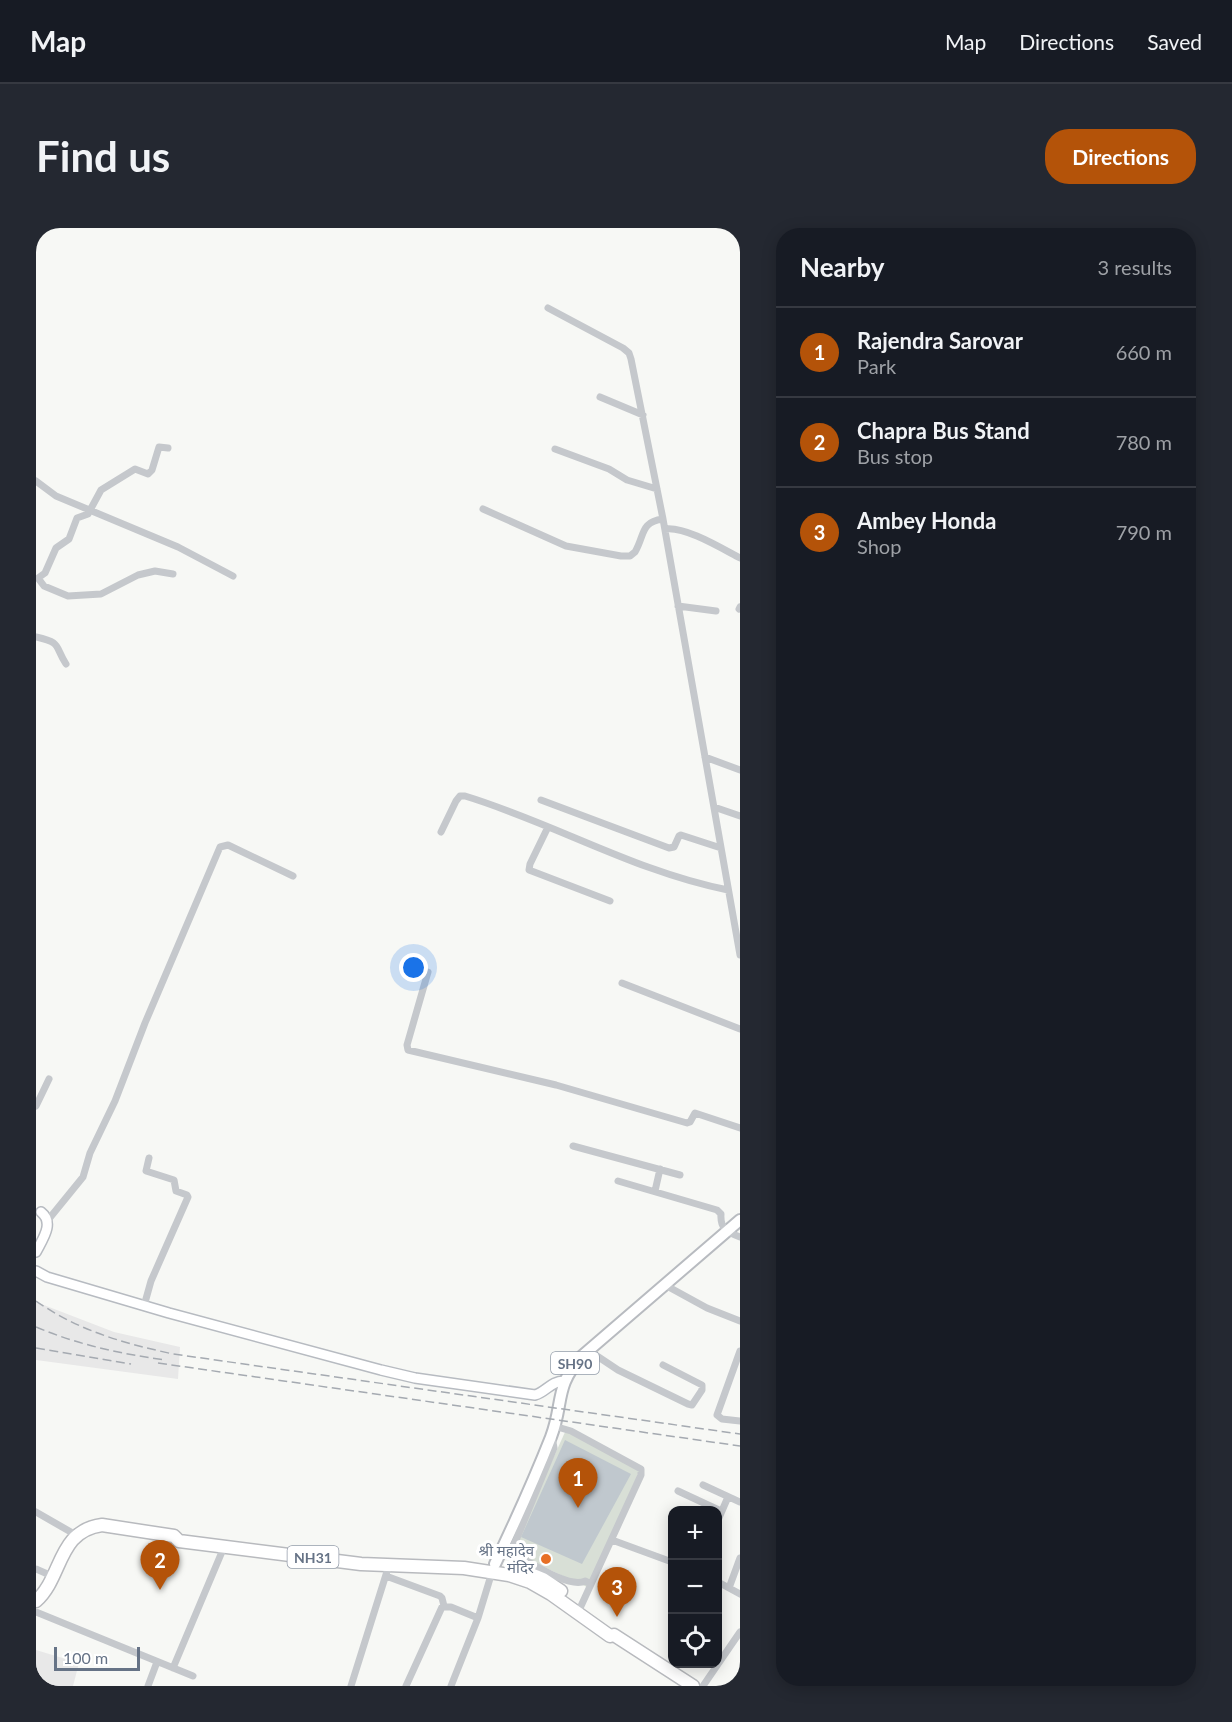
<!DOCTYPE html>
<meta charset="utf-8">
<style>
:root{--surface:#171b24;--page:#242831;--text:#f1f3f6;--muted:#9ea1a6;--line:#363941;--accent:#b45309}
body{margin:0;font-family:Lato,"Noto Sans Devanagari",sans-serif;background:var(--page);color:var(--text)}
.controls{position:absolute;right:18px;bottom:18px;display:grid;overflow:hidden;border-radius:12px;box-shadow:0 3px 15px #0003}
.controls button{width:54px;height:54px;display:grid;place-items:center;padding:0;border:0;border-bottom:2px solid var(--line);background:var(--surface);color:var(--text);font:30px sans-serif}
.scale{position:absolute;left:18px;bottom:15px;width:86px;box-sizing:border-box;padding-left:6px;border:3px solid #667386;border-top:0;font-size:16px;line-height:21px;white-space:nowrap;color:#667386;-webkit-text-stroke:4px #fff;paint-order:stroke}
.you{position:absolute;left:378px;top:740px;width:21px;height:21px;margin:-15px;border:4px solid #fff;border-radius:50%;background:#1a73e8;box-shadow:0 0 0 9px #1a73e833}
.badge{display:grid;place-items:center;width:39px;height:39px;border-radius:50%;background:var(--accent);color:#fff;font-size:20px;font-weight:700}
.pin{position:absolute;translate:-50% -50px;filter:drop-shadow(0 2px 3px #0008)}
.pin::after{content:'';position:absolute;top:32px;width:21px;height:18px;background:inherit;clip-path:polygon(0 0,100% 0,50% 100%)}
.list{margin:0;padding:0;list-style:none}
h2{display:flex;justify-content:space-between;align-items:center;height:78px;margin:0;padding:0 24px;font-size:26px}
h2 small{font-size:20px;font-weight:400;color:var(--muted)}
.list li{display:grid;grid-template-columns:39px 1fr auto;gap:18px;align-items:center;box-sizing:border-box;height:90px;padding:0 24px;border-top:2px solid var(--line)}
.list b{display:block;font-size:22px;white-space:nowrap}
.list p{margin:0;font-size:20px;white-space:nowrap;color:var(--muted)}
.list em{font-size:20px;font-style:normal;color:var(--muted)}
.icon{flex:none;width:33px;height:33px;fill:none;stroke:currentColor;stroke-width:2;stroke-linecap:round;stroke-linejoin:round}
.map{position:relative;flex:none;width:704px;height:1458px;overflow:hidden;border-radius:24px}
header{display:flex;align-items:center;gap:36px;box-sizing:border-box;height:84px;padding:0 30px;background:var(--surface);border-bottom:2px solid var(--line)}
header strong{font-size:28px}
nav{display:flex;gap:33px;margin-inline-start:auto;font-size:21px}
.intro{display:flex;align-items:center;justify-content:space-between;box-sizing:border-box;height:144px;padding:0 36px}
h1{margin:0;font-size:42px}
.button{padding:15px 27px;border-radius:24px;background:var(--accent);color:#fff;font-size:21px;font-weight:700}
main{display:flex;gap:36px;padding:0 36px}
aside{flex:1;background:var(--surface);border-radius:24px;box-shadow:0 3px 15px #0003}
.map>svg:first-child{display:block}
.built{fill:#e8e8e8}
.green{fill:#d8dfd6}
.water{fill:#c0c8ce}
.lines{fill:none;stroke-linecap:round;stroke-linejoin:round}
.secondary-casing{stroke:#b7bbc1;stroke-width:12}
.primary-casing{stroke:#b8bbc0;stroke-width:14}
.highway-casing{stroke:#b8babe;stroke-width:15}
.street{stroke:#c5c8cc;stroke-width:7}
.secondary{stroke:#fff;stroke-width:9}
.primary{stroke:#fff;stroke-width:10}
.highway{stroke:#fff;stroke-width:12}
.rail{stroke:#a5aab1;stroke-width:1.5;stroke-dasharray:9 4.5;stroke-linecap:butt}
.poi-dot{fill:#e77026;stroke:#fff;stroke-width:2}
.labels{text-anchor:middle;dominant-baseline:central;stroke-width:6;stroke-linejoin:round;paint-order:stroke}
.shield{fill:#fff;stroke:#949daa;stroke-width:1.5}
.shield-label{font-size:14px;font-weight:bold;fill:#667386}
.poi-label{font-size:15px;fill:#667386;stroke:#fff;text-anchor:end}
</style>
<header>
<strong>Map</strong>
<nav><a>Map</a><a>Directions</a><a>Saved</a></nav>
</header>
<div class="intro"><h1>Find us</h1><a class="button">Directions</a></div>
<main>
<div class="map">
<svg width="704" height="1458" viewBox="0 0 704 1458">
<rect width="100%" height="100%" fill="#f7f8f5"/>
<!-- built -->
<path class="built" d="M0,1074L78,1104L144,1119L142,1151L0,1132Z
M0,1422L43,1435L37,1458H0Z"/>
<!-- green -->
<path class="green" d="M530,1202L608,1242L553,1360L482,1327L477,1318Z"/>
<!-- water -->
<path class="water" d="M529,1212L595,1246L546,1336L485,1309Z"/>
<g class="lines">
<defs>
<path id="secondary" d="M0,1024C6,1012 19,995 5,984
M0,1043L11,1049L133,1085L345,1142L379,1150L499,1167C510,1164 515,1153 528,1153"/>
<path id="primary" d="M459,1336C479,1294 498,1252 515,1209C528,1175 518,1159 546,1128L704,992"/>
<path id="highway" d="M490,1344L507,1351L525,1363
M0,1373C27,1349 21,1303 66,1297L138,1308L143,1313L325,1336L428,1340L473,1347L494,1354L515,1366L574,1408L578,1407L657,1458"/>
</defs>
<!-- secondary casing -->
<use href="#secondary" class="secondary-casing"/>
<!-- primary casing -->
<use href="#primary" class="primary-casing"/>
<!-- highway casing -->
<use href="#highway" class="highway-casing"/>
<!-- street -->
<path class="street" d="M512,80L587,120L593,125L595,131L627,291L704,727
M564,169L607,187
M132,220L123,219L116,242L112,246L99,241L65,262L52,286L41,290L33,311L20,320L9,345L2,350L8,358L32,368L65,366L102,347L119,343L137,346
M519,221L573,241L591,252L621,261
M0,253L20,268L142,319L197,348
M447,281L530,318L585,328H594L599,324C609,307 604,294 627,291
M629,301C649,298 685,320 704,330
M642,378L680,383
M703,381L704,379
M0,409C26,415 18,417 30,436
M669,529L704,542
M505,572L633,620L638,619L643,608L645,607L685,620
M678,579L704,588
M512,599L494,636L493,642L574,673
M405,604L420,573L424,568H429C518,595 600,644 692,662
M392,744L371,817L372,822L520,857L651,895L654,894L659,885L704,900
M586,755L704,801
M0,878L13,851
M537,918L644,947
M582,953L681,982L685,986C684,1001 691,1004 704,1009
M619,963L624,941
M12,992L47,949L54,925L79,873L109,795L184,619L192,617L257,648
M629,1057L671,1080L704,1093
M108,1078L115,1053L152,969L151,967L140,963L138,952L110,943L113,930
M552,1122L582,1142L652,1176L656,1177L666,1162V1157L627,1137
M704,1123L681,1187L686,1191L704,1193
M518,1198L535,1203L605,1241V1247L545,1378
M516,1209L518,1220L476,1322L480,1327C495,1335 534,1361 549,1353L555,1356
M667,1257L704,1274
M642,1263L685,1283
M0,1284L40,1307
M682,1292L692,1269
M576,1312L636,1334
M0,1341L16,1348
M350,1348L404,1368L406,1370L408,1378
M682,1354L704,1366
M693,1360L704,1330
M0,1384L157,1448
M137,1440L188,1319
M112,1458L121,1434
M315,1458L353,1337
M370,1458L406,1379H415L442,1390
M415,1458L442,1390L456,1344
M667,1458L704,1404"/>
<!-- secondary -->
<use href="#secondary" class="secondary"/>
<!-- primary -->
<use href="#primary" class="primary"/>
<!-- highway -->
<use href="#highway" class="highway"/>
<!-- rail -->
<path class="rail" d="M0,1073C43,1103 87,1115 137,1126L704,1206
M0,1099C43,1117 85,1126 130,1132
M0,1120L95,1136
M122,1135L704,1218"/>
</g>
<!-- markers -->
<circle class="poi-dot" cx="510" cy="1331" r="6"/>
<g class="labels">
<!-- shield labels -->
<g class="shield">
<rect x="515" y="1124" width="48" height="22" rx="4.5"/>
<rect x="251.5" y="1318" width="51" height="22" rx="4.5"/>
</g>
<g class="shield-label">
<text x="539" y="1135">SH90</text>
<text x="277" y="1329">NH31</text>
</g>
<!-- poi labels -->
<g class="poi-label">
<text x="498" y="1322">श्री महादेव<tspan x="498" dy="17">मंदिर</tspan></text>
</g>
</g>
</svg>
<div class="controls">
<button>+</button>
<button>−</button>
<button><svg class="icon" aria-label="locate" viewBox="0 0 24 24"><circle cx="12" cy="12" r="6"/><path d="M12 2v4M12 18v4M2 12h4M18 12h4"/></svg></button>
</div>
<div class="scale">100 m</div>
<div class="you"></div>
<div class="pin badge" style="left:542px;top:1280px">1</div>
<div class="pin badge" style="left:124px;top:1362px">2</div>
<div class="pin badge" style="left:581px;top:1389px">3</div>
</div>
<aside>
<h2>Nearby<small>3 results</small></h2>
<ul class="list">
<li><span class="badge">1</span><div><b>Rajendra Sarovar</b><p>Park</p></div><em>660 m</em></li>
<li><span class="badge">2</span><div><b>Chapra Bus Stand</b><p>Bus stop</p></div><em>780 m</em></li>
<li><span class="badge">3</span><div><b>Ambey Honda</b><p>Shop</p></div><em>790 m</em></li>
</ul>
</aside>
</main>
